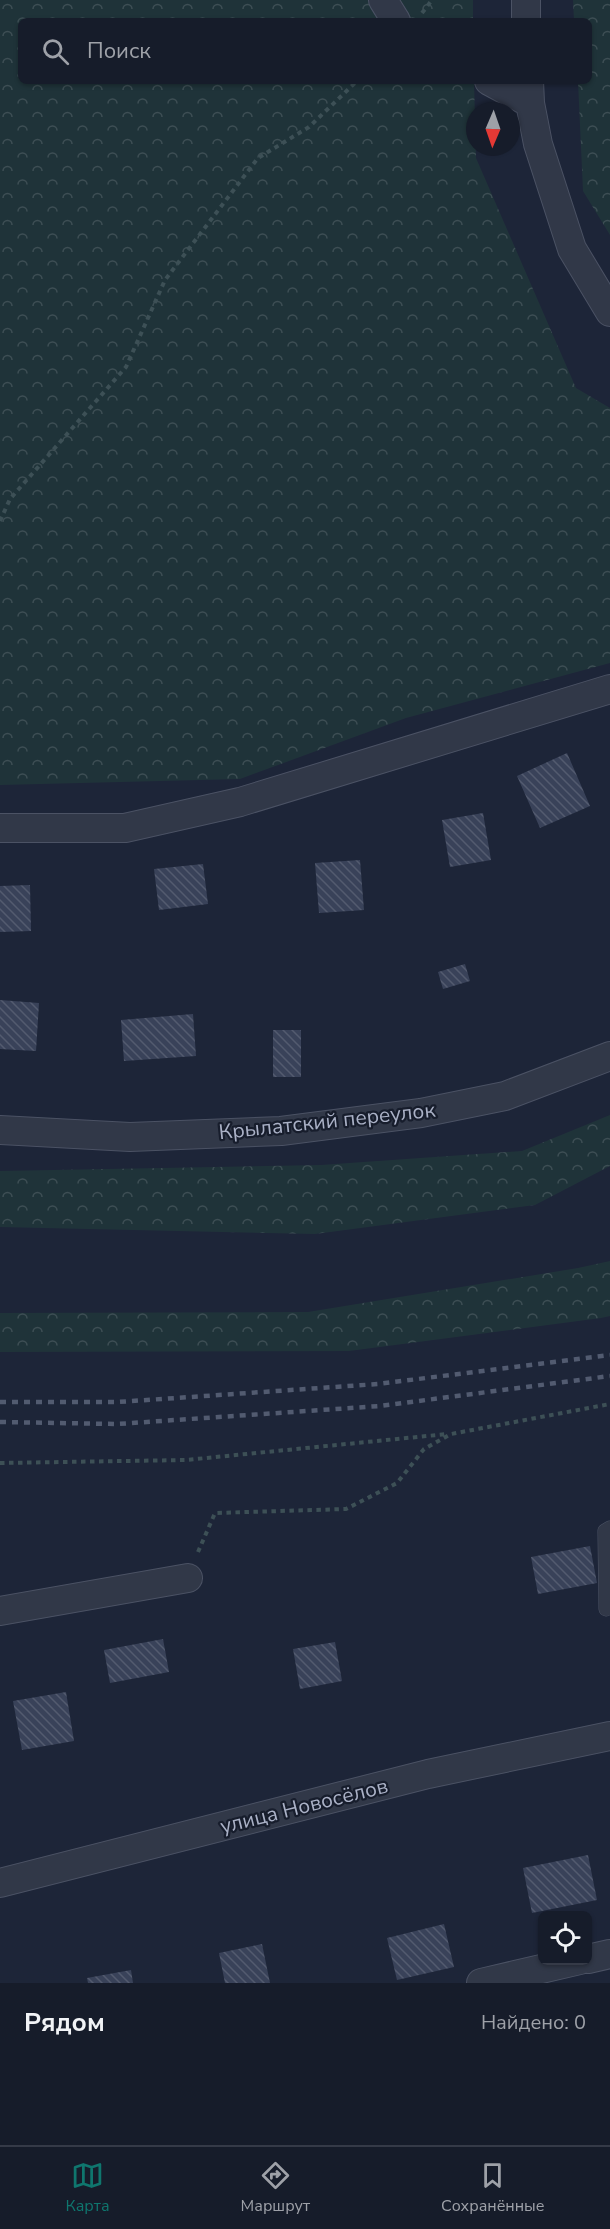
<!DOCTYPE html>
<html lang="ru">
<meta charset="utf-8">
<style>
:root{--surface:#161c2a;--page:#1f2532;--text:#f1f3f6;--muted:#9ea1a8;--line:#353a47;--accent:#0f766e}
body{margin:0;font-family:"Nunito Sans",sans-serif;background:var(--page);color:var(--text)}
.controls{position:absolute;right:18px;bottom:18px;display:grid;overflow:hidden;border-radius:9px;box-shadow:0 2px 4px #0004}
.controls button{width:54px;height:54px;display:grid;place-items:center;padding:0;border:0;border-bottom:2px solid var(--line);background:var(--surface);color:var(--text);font:30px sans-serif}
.compass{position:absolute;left:466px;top:102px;width:54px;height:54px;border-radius:50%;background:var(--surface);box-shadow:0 2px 4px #0004;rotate:182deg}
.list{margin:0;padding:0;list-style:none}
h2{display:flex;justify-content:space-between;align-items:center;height:78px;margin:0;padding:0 24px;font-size:26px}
h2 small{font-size:20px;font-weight:400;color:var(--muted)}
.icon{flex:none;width:33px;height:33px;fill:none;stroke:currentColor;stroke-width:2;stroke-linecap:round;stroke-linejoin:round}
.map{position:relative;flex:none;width:610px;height:1983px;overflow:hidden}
.search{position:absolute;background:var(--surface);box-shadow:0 2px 4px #0004;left:18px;right:18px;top:18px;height:66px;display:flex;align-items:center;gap:15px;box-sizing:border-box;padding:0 21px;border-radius:9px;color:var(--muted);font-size:22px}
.sheet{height:162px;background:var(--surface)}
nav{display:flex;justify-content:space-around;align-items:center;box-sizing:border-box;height:84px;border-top:2px solid var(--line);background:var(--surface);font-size:16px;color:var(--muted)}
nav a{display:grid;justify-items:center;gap:3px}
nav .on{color:var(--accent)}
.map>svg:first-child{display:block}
.forest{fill:url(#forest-crowns)}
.building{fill:url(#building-back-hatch)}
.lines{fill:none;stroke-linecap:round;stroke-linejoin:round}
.lane-casing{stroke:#4b5264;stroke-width:15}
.street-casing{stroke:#4b5264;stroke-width:30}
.path{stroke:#3d5056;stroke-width:4;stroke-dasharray:4.5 4.5;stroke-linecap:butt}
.lane{stroke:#313848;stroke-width:14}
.street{stroke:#313848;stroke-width:28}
.rail{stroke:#525b70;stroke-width:4.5;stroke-dasharray:6 6;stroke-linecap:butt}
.labels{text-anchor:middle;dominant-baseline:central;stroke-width:4.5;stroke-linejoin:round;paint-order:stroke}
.street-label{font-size:21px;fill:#aab1c6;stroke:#171d2c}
</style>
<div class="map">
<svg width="610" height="1983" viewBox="0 0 610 1983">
<defs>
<pattern id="forest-crowns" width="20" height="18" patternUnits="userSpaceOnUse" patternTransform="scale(1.5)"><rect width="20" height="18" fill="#1f3339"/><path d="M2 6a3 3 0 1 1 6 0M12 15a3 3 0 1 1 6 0" fill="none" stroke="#3d4e54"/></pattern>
<pattern id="building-back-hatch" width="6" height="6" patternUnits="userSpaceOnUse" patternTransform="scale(1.5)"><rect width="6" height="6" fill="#394259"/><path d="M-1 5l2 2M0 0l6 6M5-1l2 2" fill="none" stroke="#535b6f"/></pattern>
</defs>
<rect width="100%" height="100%" fill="#1d2538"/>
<!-- forest -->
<path class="forest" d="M0,0H473V21H21V81H474L476,158L576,388L610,408V663L406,718L240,779L0,785Z
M573,0H610V235L583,191L578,81H589V21H574Z
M610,1115V1166L535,1205L315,1234L0,1227V1171L321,1165L522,1151Z
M610,1261V1316L601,1318L349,1351L0,1352V1313L308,1312L578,1268Z"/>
<!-- building -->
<path class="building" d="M567,753L590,806L540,828L517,776Z
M483,813L491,860L450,867L442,820Z
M360,860L364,910L319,913L315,863Z
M203,864L208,904L159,910L154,869Z
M30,885L31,931L0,932V886Z
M465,964L470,981L443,989L438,972Z
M0,1000L39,1003L36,1051L0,1049Z
M193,1014L196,1056L124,1061L121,1020Z
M273,1030H301V1077H273Z
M590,1546L597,1583L538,1594L531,1557Z
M163,1639L169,1672L110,1683L104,1650Z
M335,1642L342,1681L300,1689L293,1649Z
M66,1692L74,1741L22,1750L13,1701Z
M588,1855L597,1900L532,1913L523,1868Z
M444,1924L454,1967L397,1980L387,1938Z
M262,1944L270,1983H225L219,1953Z
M131,1970L133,1983H88L87,1978Z"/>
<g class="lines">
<defs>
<path id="lane" d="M606,1609L605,1531L610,1528"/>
<path id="street" d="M383,0L396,21
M526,0V21
M489,81L530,103
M529,81L530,103L538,144L572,249L610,312
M0,828H125L240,802L610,689
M0,1130L130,1137L281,1131L421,1113L505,1096L610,1056
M0,1611L188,1578
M0,1883L428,1774L610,1736
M588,1959L610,1954
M481,1983L580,1960"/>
</defs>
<!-- lane casing -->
<use href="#lane" class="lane-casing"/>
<!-- street casing -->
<use href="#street" class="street-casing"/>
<!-- path -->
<path class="path" d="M422,13L432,0
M0,521L10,499L126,367L165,280L258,158L309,127L357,81
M0,1463L186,1460L447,1434
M198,1552L215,1513L346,1509L397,1483L424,1449L451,1434L610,1404"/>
<!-- lane -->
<use href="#lane" class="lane"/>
<!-- street -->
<use href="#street" class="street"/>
<!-- rail -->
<path class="rail" d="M0,1402H118L378,1384L610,1355
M0,1422L117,1424L380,1406L610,1376"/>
</g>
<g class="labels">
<!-- street labels -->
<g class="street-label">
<text transform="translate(327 1121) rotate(-6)">Крылатский переулок</text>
<text transform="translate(304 1806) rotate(-14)">улица Новосёлов</text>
</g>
</g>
</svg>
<div class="controls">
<button><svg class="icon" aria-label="locate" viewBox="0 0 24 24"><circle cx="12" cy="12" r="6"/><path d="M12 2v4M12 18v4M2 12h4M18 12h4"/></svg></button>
</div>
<svg class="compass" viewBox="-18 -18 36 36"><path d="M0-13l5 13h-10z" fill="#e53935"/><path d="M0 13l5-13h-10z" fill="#9ea1a8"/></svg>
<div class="search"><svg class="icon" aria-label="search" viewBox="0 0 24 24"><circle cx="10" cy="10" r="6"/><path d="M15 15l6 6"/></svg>Поиск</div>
</div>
<section class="sheet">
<h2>Рядом<small>Найдено: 0</small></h2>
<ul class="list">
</ul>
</section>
<nav>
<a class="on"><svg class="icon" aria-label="map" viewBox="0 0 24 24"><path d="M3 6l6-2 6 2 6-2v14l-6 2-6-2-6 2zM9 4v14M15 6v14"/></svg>Карта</a>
<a><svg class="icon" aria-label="directions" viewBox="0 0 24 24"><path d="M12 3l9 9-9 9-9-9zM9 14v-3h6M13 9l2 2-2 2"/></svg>Маршрут</a>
<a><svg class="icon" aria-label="saved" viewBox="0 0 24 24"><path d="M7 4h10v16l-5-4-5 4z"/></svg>Сохранённые</a>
</nav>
